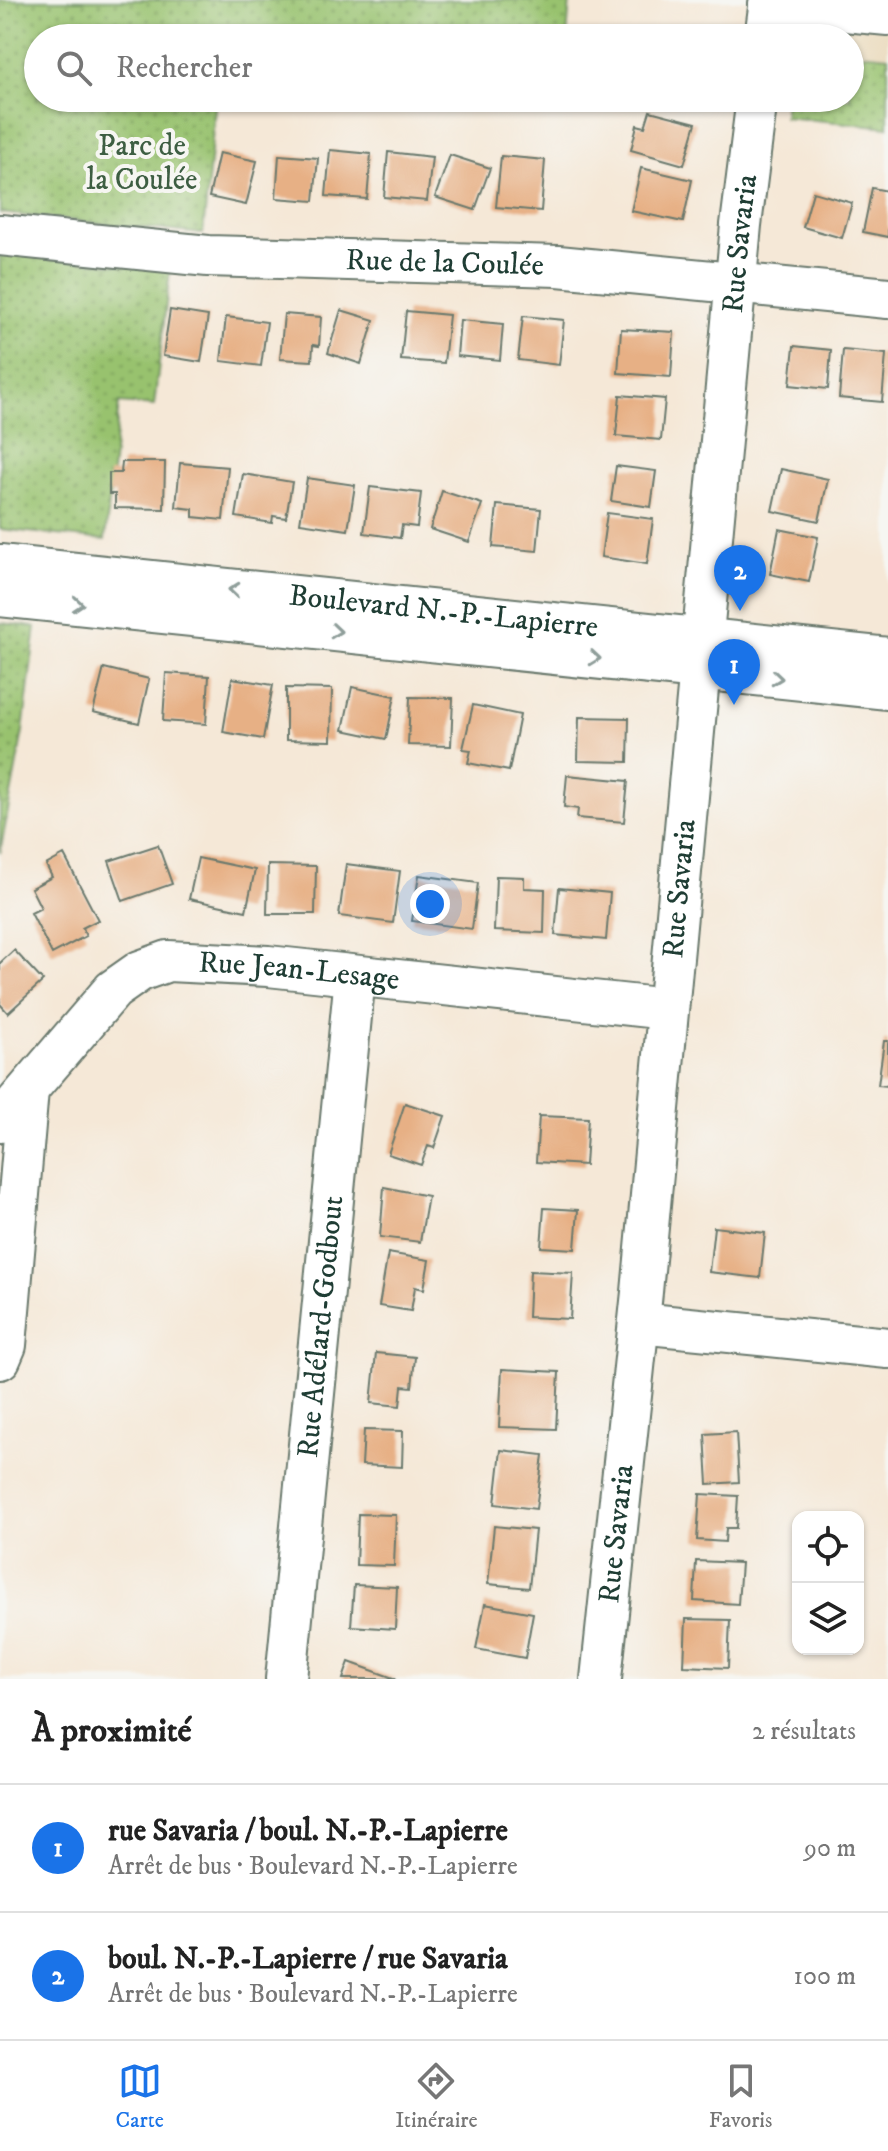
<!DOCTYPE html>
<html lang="fr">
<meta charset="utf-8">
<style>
:root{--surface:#fff;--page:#f2f2f2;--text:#222;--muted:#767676;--line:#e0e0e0;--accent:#1a73e8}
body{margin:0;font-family:"IM FELL DW Pica",serif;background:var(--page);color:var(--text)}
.controls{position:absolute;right:24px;bottom:24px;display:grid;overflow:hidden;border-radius:16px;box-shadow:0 2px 6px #0004}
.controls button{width:72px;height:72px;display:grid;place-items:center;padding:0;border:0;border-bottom:2px solid var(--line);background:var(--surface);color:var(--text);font:40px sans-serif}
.you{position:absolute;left:430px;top:904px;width:28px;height:28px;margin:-20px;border:6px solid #fff;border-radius:50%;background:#1a73e8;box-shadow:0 0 0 12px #1a73e833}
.badge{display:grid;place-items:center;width:52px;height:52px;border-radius:50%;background:var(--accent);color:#fff;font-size:26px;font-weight:700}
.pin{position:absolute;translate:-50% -66px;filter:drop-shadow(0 2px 4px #0008)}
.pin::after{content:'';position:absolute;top:42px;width:28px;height:24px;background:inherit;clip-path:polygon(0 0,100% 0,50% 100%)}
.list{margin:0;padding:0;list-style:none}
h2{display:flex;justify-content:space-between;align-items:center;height:104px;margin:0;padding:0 32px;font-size:34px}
h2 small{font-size:26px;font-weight:400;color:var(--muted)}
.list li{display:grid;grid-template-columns:52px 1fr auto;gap:24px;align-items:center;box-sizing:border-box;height:128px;padding:0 32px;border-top:2px solid var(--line)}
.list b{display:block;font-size:30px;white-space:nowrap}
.list p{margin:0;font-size:26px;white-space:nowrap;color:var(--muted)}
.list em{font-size:26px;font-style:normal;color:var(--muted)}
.icon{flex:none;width:44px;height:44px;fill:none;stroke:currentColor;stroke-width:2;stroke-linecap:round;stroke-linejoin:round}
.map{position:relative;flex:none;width:888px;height:1679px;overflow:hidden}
.search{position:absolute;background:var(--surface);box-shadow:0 2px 6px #0004;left:24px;right:24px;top:24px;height:88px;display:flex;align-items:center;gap:20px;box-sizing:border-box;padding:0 28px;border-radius:44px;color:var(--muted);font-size:30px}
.sheet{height:360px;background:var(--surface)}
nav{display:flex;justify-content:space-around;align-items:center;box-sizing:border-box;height:112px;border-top:2px solid var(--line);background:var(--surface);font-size:22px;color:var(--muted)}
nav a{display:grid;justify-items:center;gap:4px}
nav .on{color:var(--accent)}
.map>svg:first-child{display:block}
.built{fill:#ead9ba}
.park{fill:url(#park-dots);stroke:#5c8051;stroke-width:2}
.building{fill:#e7b085}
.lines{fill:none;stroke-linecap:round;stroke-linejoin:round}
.minor-casing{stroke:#6a796d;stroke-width:44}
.minor{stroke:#fff;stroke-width:40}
.oneway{stroke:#8f9e9a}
.labels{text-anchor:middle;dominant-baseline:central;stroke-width:8;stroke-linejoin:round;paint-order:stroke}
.park-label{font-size:30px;fill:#3d5e42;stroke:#f6f6f2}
.street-label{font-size:30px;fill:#1f3d34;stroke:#f6f6f2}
</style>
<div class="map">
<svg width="888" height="1679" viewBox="0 0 888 1679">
<defs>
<pattern id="park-dots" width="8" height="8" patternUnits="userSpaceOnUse" patternTransform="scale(2)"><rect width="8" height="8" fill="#98c26e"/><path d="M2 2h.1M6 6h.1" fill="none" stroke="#7b9f5b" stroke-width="1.8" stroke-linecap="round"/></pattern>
</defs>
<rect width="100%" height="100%" fill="#f6f6f2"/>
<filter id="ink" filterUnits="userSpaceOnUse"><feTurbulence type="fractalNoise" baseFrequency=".0125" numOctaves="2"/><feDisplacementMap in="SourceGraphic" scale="16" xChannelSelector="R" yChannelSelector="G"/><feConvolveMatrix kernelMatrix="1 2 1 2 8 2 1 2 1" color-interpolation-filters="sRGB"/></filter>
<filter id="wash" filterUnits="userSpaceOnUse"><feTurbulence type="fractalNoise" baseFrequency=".006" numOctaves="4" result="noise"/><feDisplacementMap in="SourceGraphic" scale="32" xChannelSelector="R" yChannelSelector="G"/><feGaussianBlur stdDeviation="1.8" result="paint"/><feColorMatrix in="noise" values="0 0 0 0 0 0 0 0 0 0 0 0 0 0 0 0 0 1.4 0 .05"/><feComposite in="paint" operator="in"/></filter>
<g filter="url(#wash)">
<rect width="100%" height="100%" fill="#f5e8d7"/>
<!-- built -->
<path class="built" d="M807,0H888V56L850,52V38H792Z"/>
<!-- park -->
<path class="park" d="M0,0H570L567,38H38V98H216L203,234L0,213Z
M850,52L888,56V127L784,117L786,98H850Z
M0,253L170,270L154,406L119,403L105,540L0,529Z
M0,623L36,627L23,731L0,853Z"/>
<g id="blocks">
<!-- building -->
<path class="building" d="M645,98H692V105Z
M650,111L696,123L684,165L631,150L637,125L645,127Z
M330,150L371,154L367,199L326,196Z
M388,152L432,157L427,201L384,197Z
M219,153L257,161L246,205L209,197Z
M279,155L318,158L314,201L276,198Z
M450,155L490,168L475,210L435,197Z
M501,156L545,160L541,211L496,207Z
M641,168L692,180L683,222L631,211Z
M872,188L888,191V237L863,232Z
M813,192L852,203L842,238L803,227Z
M170,310L208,316L201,362L163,356Z
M341,310L374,320L361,364L328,353Z
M406,311L449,315L444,363L401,360Z
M284,314L321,317L319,346L313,345L312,361L280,359Z
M523,316L564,320L559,365L518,360Z
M226,317L267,322L261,366L221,361Z
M460,320L503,324L500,360L457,356Z
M621,329L674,332L671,377L618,373Z
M794,346L831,350L828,389L790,385Z
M843,350L886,354L882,402L839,398Z
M620,395L665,399L661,440L616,436Z
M122,462H165L164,509L115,508V494H109V473H121Z
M180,463L228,467L223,520L193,517V509L176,507Z
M616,466L656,471L651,507L611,501Z
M781,469L828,479L819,521L772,511Z
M243,474L292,482L286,518L273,516L272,523L236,517Z
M307,478L355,485L348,530L300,523Z
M370,487L421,493L417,527L402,525L400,538L364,533Z
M442,491L482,504L469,542L430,529Z
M497,505L541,509L537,551L493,547Z
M607,513L653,519L647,564L601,557Z
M779,529L818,537L809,582L770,574Z
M104,668L149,679L139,723L93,712Z
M166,673L209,676L206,724L163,721Z
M232,678L273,685L263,739L223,732Z
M352,687L395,696L386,739L343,730Z
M286,688L332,689L331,741L286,740Z
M410,697L453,698L451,746L408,745Z
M473,705L520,715L509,771L468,763L471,750L463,749Z
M579,717L629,718L628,762L578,761Z
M567,775L628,781L624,822L577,818L578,809L564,807Z
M158,845L172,884L123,901L109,861Z
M64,855L98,920L82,928L86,936L52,954L31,913L41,908L31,888L52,877L46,865Z
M198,858L255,870L246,911L189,899Z
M346,864L400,871L393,923L339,916Z
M268,865L316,866L315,914H267Z
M419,875L478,883L472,929L412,921Z
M496,876L524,877V888L545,889L544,933L494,931Z
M559,888L610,893L606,940L555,935Z
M14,950L43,981L8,1013L0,1004V963Z
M884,1041H888V1086L878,1085Z
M405,1103L445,1116L434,1148L428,1146L421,1165L388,1154Z
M539,1116L588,1118L585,1165L536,1162Z
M384,1187L428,1196L420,1242L380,1237Z
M544,1208L578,1210L575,1249L541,1247Z
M714,1227L765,1233L760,1278L709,1272Z
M388,1253L429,1260L424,1289L415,1287L411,1311L379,1306Z
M530,1271L573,1273L570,1319L528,1317Z
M376,1353L415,1357L412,1387L402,1386L400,1406L371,1403Z
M502,1369L559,1372L556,1429L499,1427Z
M364,1430L403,1431L402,1467L362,1465Z
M736,1432L739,1482L708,1484L705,1434Z
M501,1450L543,1455L536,1509L495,1504Z
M700,1494L738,1496L736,1528H726L725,1542L697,1540Z
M358,1514L396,1515L394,1566L356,1565Z
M494,1526L535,1530L529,1588L488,1584Z
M696,1561L741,1563L738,1604L694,1601Z
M354,1585L397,1587L395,1629L351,1626Z
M485,1604L533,1613L525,1658L476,1649Z
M686,1619L730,1620L728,1668L684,1666Z
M349,1662L396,1679H343Z"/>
</g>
</g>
<g filter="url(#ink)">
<use href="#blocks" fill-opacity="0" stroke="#6a796d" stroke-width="2"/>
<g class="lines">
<defs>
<g id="minor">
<path d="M769,4L888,15"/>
<path d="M765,38L770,0"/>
<path id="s1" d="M0,235L208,256L558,266L888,298"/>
<path id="s2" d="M0,565L888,658"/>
<path d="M0,596L888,689"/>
<path id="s3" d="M0,1122L113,990L140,971L168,961L268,966L667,1009"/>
<path d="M639,1323L888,1348"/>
<path d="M0,1359L6,1345L28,1090"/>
<path id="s4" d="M286,1679L355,976"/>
<path id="s5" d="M601,1679L642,1292L741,225L757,98"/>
</g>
</defs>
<!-- minor casing -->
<use href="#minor" class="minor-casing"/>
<!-- minor -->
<use href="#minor" class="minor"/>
</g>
<!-- one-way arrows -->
<defs><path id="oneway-chevron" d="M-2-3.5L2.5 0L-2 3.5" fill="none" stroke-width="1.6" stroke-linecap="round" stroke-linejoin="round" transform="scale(2)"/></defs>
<g class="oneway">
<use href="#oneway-chevron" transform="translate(234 590) rotate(-174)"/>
<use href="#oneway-chevron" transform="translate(78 604) rotate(5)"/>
<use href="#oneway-chevron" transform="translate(336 631) rotate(6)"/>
<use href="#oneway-chevron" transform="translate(595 658) rotate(6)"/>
<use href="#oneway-chevron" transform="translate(777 678) rotate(6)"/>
</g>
</g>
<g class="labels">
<!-- park labels -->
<g class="park-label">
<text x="142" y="146">Parc de<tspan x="142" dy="34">la Coulée</tspan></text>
</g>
<!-- street labels -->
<g class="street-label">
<text stroke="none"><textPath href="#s5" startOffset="1442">Rue Savaria</textPath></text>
<text stroke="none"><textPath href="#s1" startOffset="446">Rue de la Coulée</textPath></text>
<text stroke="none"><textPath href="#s2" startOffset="446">Boulevard N.-P.-Lapierre</textPath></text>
<text stroke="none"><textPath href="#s5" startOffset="794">Rue Savaria</textPath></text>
<text stroke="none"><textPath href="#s3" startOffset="368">Rue Jean-Lesage</textPath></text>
<text stroke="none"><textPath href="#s4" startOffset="354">Rue Adélard-Godbout</textPath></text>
<text stroke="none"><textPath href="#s5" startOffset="146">Rue Savaria</textPath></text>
</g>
</g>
</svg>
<div class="controls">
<button><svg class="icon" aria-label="locate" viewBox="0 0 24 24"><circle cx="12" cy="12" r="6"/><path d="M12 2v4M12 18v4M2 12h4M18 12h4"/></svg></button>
<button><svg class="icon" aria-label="layers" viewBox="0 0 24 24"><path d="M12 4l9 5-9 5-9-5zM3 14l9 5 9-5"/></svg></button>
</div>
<div class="you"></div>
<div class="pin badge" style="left:734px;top:705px">1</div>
<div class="pin badge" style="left:740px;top:611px">2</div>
<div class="search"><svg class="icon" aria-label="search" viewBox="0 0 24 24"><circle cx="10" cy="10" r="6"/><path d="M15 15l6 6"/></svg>Rechercher</div>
</div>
<section class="sheet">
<h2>À proximité<small>2 résultats</small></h2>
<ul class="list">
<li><span class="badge">1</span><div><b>rue Savaria / boul. N.-P.-Lapierre</b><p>Arrêt de bus · Boulevard N.-P.-Lapierre</p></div><em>90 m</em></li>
<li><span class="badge">2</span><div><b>boul. N.-P.-Lapierre / rue Savaria</b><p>Arrêt de bus · Boulevard N.-P.-Lapierre</p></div><em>100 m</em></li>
</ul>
</section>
<nav>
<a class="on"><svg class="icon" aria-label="map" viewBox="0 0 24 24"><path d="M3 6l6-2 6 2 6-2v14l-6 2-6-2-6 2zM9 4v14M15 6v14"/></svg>Carte</a>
<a><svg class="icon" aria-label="directions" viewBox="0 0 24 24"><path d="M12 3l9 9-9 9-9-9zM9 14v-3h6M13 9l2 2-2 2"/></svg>Itinéraire</a>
<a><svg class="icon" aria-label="saved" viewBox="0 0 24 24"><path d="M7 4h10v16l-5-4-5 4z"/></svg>Favoris</a>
</nav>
